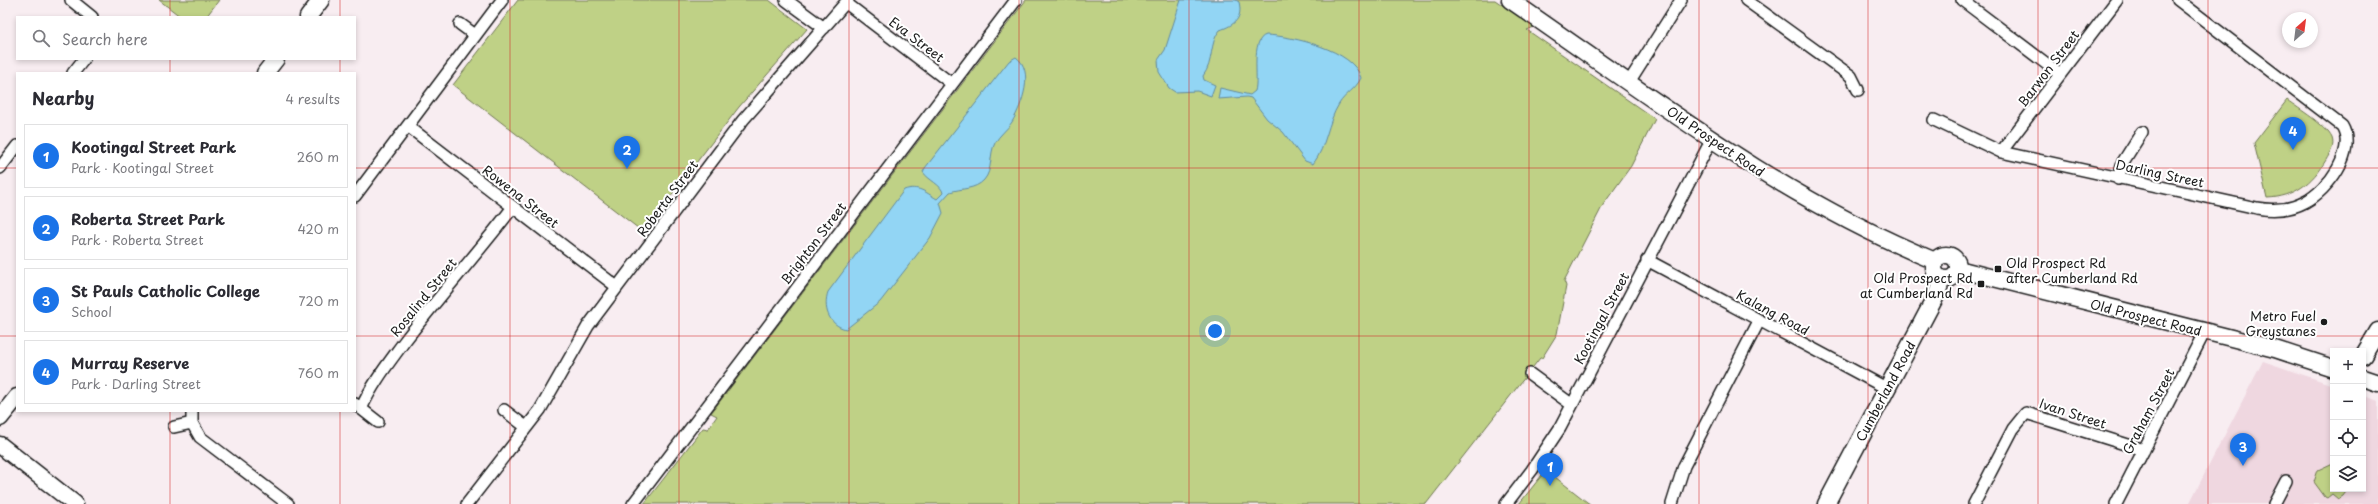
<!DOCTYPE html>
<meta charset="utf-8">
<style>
:root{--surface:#fff;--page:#f2f2f3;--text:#2b2b33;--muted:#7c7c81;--line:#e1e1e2;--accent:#1a73e8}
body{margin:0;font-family:"Playpen Sans",sans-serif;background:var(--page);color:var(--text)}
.controls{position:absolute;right:12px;bottom:12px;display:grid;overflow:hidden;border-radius:0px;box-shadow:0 2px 6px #0003}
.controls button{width:36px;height:36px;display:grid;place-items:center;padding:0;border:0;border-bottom:1px solid var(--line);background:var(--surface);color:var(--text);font:20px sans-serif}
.compass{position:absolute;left:2282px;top:12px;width:36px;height:36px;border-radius:50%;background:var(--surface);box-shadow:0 2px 6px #0003;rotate:28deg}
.you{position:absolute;left:1215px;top:331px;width:14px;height:14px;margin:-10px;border:3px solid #fff;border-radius:50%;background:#1a73e8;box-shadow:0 0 0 6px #1a73e833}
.badge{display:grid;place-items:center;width:26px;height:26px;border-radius:50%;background:var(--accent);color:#fff;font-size:13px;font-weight:700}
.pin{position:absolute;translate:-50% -33px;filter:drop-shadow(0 1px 2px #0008)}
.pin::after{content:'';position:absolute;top:21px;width:14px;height:12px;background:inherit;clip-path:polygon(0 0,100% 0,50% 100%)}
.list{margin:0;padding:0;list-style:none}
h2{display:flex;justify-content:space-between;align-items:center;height:52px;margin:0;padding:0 16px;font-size:17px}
h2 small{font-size:13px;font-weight:400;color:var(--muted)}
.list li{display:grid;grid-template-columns:26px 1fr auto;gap:12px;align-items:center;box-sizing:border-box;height:64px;margin:0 8px 8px;padding:0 8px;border:1px solid var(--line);border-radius:0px}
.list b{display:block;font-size:15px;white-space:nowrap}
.list p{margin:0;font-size:13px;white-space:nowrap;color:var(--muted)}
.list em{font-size:13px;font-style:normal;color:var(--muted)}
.icon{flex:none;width:22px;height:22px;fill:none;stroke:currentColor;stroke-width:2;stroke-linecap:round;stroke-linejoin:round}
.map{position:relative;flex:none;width:2378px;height:504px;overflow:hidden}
.search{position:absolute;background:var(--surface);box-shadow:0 2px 6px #0003;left:16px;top:16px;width:340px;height:44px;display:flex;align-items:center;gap:10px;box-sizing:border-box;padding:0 14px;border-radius:0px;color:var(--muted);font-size:15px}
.panel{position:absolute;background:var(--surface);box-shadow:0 2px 6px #0003;left:16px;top:72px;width:340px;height:340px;border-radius:0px}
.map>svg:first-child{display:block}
.built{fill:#efd7e0}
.green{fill:#bfd186;stroke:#6e7651}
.water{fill:#92d5f4;stroke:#638b9e}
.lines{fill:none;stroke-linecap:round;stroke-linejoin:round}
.street-casing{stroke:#1c1c1c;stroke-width:14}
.secondary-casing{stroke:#1c1c1c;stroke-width:19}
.street{stroke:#fff;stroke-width:11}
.secondary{stroke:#fff;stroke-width:16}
.grid{fill:none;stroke:#d62828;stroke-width:1;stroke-opacity:0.55}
.poi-dot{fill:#1c1c1c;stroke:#fff;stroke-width:1.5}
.labels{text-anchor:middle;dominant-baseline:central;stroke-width:4;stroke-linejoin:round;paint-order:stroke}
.street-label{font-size:13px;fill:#1c1c1c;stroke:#fff}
.poi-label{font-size:13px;fill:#1c1c1c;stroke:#fff;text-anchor:end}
</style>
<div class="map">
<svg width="2378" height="504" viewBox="0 0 2378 504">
<rect width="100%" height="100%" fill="#f8edf1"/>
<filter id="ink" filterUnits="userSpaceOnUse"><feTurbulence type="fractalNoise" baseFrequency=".025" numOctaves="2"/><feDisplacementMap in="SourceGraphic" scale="8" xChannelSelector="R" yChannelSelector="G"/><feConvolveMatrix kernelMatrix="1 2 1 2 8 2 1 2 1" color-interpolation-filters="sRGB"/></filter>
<g filter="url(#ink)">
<!-- built -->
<path class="built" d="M2263,361L2333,385V489H2363V395L2378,401V504H2189Z"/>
<!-- green -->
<path class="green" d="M159,0H219L206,17H181Z
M518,0H769L807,29L739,107L643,232L453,85Z
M1026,0H1495L1534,27L1527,30L1655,119L1631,166L1603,205L1564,281L1566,286L1557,334L1542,358H1540L1426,504H644L703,428L708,429L717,416L711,413Z
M2287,100C2299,109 2326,125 2332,138C2335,146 2330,153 2326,160C2312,183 2295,197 2267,198L2254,143Z
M2333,463V489H2348L2343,496L2338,499L2332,494L2327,498L2325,497L2314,482L2318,470Z
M1546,470L1587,502L1590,504H1519Z"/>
<!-- water -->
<path class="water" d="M1181,0H1236L1239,2C1243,19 1234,25 1220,30C1209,42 1214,62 1203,76L1204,80L1215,85L1211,96L1197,91L1175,92L1169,88L1159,72L1158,60L1165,50Z
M1266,35C1292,36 1354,50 1361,78C1356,89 1345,94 1339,104C1327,123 1327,146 1313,164L1305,161L1283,132L1267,119L1251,98L1247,97L1218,99L1220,88L1250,95L1255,91C1259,78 1250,40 1266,35Z
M1016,57C1035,71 1022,105 1012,122C1008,129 999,135 995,143C989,154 993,170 984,180C975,190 961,188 950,192L940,203L943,213L930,238L880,302L846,329C828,325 823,307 828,292L904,190C918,185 925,192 937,199L943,193C942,185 928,180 923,172L925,168L1009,61Z"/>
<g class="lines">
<defs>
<path id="street" d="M71,0L92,17
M786,0L824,28
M1746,0L1851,76L1858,90
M1962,0L2060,74
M846,3L952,84
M460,24L475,35
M73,73L84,59
M1629,82L1681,0
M1934,120L2001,152L2257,208C2273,211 2290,210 2305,202C2328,190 2357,151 2342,126L2178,0
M409,127L617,287
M2001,152L2117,0
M0,168L17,146
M2118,179L2123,162L2142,132
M355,196L502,0
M1647,260L1886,388
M1530,374L1571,404
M355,404L378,422
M361,409C372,384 388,364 404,342C439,296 478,253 513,207
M504,410L526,427
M192,411V423L200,437L288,504
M174,427L192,423
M467,504L540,410L588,326L743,120L848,0
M633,504L1016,0
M1506,504L1532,470L1560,428L1712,139
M1672,504L1684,466L1759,321
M1974,504L2013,429L2026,413L2144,450
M2116,504L2205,331
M2274,504L2286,481"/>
<path id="secondary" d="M1510,0C1647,94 1780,198 1935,261
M308,17L321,0
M265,73L276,59
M1934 267a12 12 0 1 1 24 0a12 12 0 1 1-24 0Z
M1958,269L2275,349L2333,368
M2363,356L2378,331
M2363,378L2378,383
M0,418L17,397
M0,445L75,504
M1826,504L1937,294L1942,278"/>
</defs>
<!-- street casing -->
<use href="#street" class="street-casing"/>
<!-- secondary casing -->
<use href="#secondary" class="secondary-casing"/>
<!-- street -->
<use href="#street" class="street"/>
<!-- secondary -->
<use href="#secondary" class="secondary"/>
</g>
</g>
<!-- grid -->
<path class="grid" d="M170,0V17M340,0V17M510,0V504M679,0V504M849,0V504M1019,0V504M1189,0V504M1359,0V504M1529,0V504M1699,0V504M1868,0V504M2038,0V504M2208,0V504M170,59V73M340,59V73M0,168H17M355,168H2378M0,336H17M355,336H2378M170,411V504M340,411V504"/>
<!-- markers -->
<g class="poi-dot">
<rect x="1994" y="265" width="8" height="8" rx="2"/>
<rect x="1977" y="280" width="8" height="8" rx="2"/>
<circle cx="2324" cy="322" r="4"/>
</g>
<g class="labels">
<!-- street labels -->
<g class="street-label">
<text transform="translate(917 39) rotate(37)">Eva Street</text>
<text transform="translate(2048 68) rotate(-53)">Barwon Street</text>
<text transform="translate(1716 141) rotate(34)">Old Prospect Road</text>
<text transform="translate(2160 173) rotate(12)">Darling Street</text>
<text transform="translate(521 196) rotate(38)">Rowena Street</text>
<text transform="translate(667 198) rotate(-53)">Roberta Street</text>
<text transform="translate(813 243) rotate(-53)">Brighton Street</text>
<text transform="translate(423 297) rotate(-51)">Rosalind Street</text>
<text transform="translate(1773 312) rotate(28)">Kalang Road</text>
<text transform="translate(2146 317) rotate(14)">Old Prospect Road</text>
<text transform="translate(1601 318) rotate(-62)">Kootingal Street</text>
<text transform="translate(1885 391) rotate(-62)">Cumberland Road</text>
<text transform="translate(2148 411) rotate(-62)">Graham Street</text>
<text transform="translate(2073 413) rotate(18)">Ivan Street</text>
</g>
<!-- poi labels -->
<g class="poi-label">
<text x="2006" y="262" text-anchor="start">Old Prospect Rd<tspan x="2006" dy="15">after Cumberland Rd</tspan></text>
<text x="1973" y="277">Old Prospect Rd<tspan x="1973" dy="15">at Cumberland Rd</tspan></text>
<text x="2316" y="315">Metro Fuel<tspan x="2316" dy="15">Greystanes</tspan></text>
</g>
</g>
</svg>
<div class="controls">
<button>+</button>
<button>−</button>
<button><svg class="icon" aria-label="locate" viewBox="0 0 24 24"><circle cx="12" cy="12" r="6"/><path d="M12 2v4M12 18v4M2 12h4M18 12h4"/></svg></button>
<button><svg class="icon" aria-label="layers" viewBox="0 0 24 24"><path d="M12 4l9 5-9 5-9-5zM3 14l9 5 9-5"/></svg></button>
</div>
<svg class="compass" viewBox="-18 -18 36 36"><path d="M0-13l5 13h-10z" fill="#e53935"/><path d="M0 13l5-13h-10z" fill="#7c7c81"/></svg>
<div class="you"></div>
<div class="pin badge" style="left:1550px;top:486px">1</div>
<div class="pin badge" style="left:627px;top:169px">2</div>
<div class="pin badge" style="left:2243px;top:466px">3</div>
<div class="pin badge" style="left:2293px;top:150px">4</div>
<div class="search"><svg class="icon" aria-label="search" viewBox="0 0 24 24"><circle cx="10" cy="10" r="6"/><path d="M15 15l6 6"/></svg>Search here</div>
<section class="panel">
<h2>Nearby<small>4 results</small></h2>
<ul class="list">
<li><span class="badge">1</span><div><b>Kootingal Street Park</b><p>Park · Kootingal Street</p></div><em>260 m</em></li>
<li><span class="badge">2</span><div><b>Roberta Street Park</b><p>Park · Roberta Street</p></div><em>420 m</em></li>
<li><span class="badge">3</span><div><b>St Pauls Catholic College</b><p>School</p></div><em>720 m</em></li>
<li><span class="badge">4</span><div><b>Murray Reserve</b><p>Park · Darling Street</p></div><em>760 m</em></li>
</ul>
</section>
</div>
